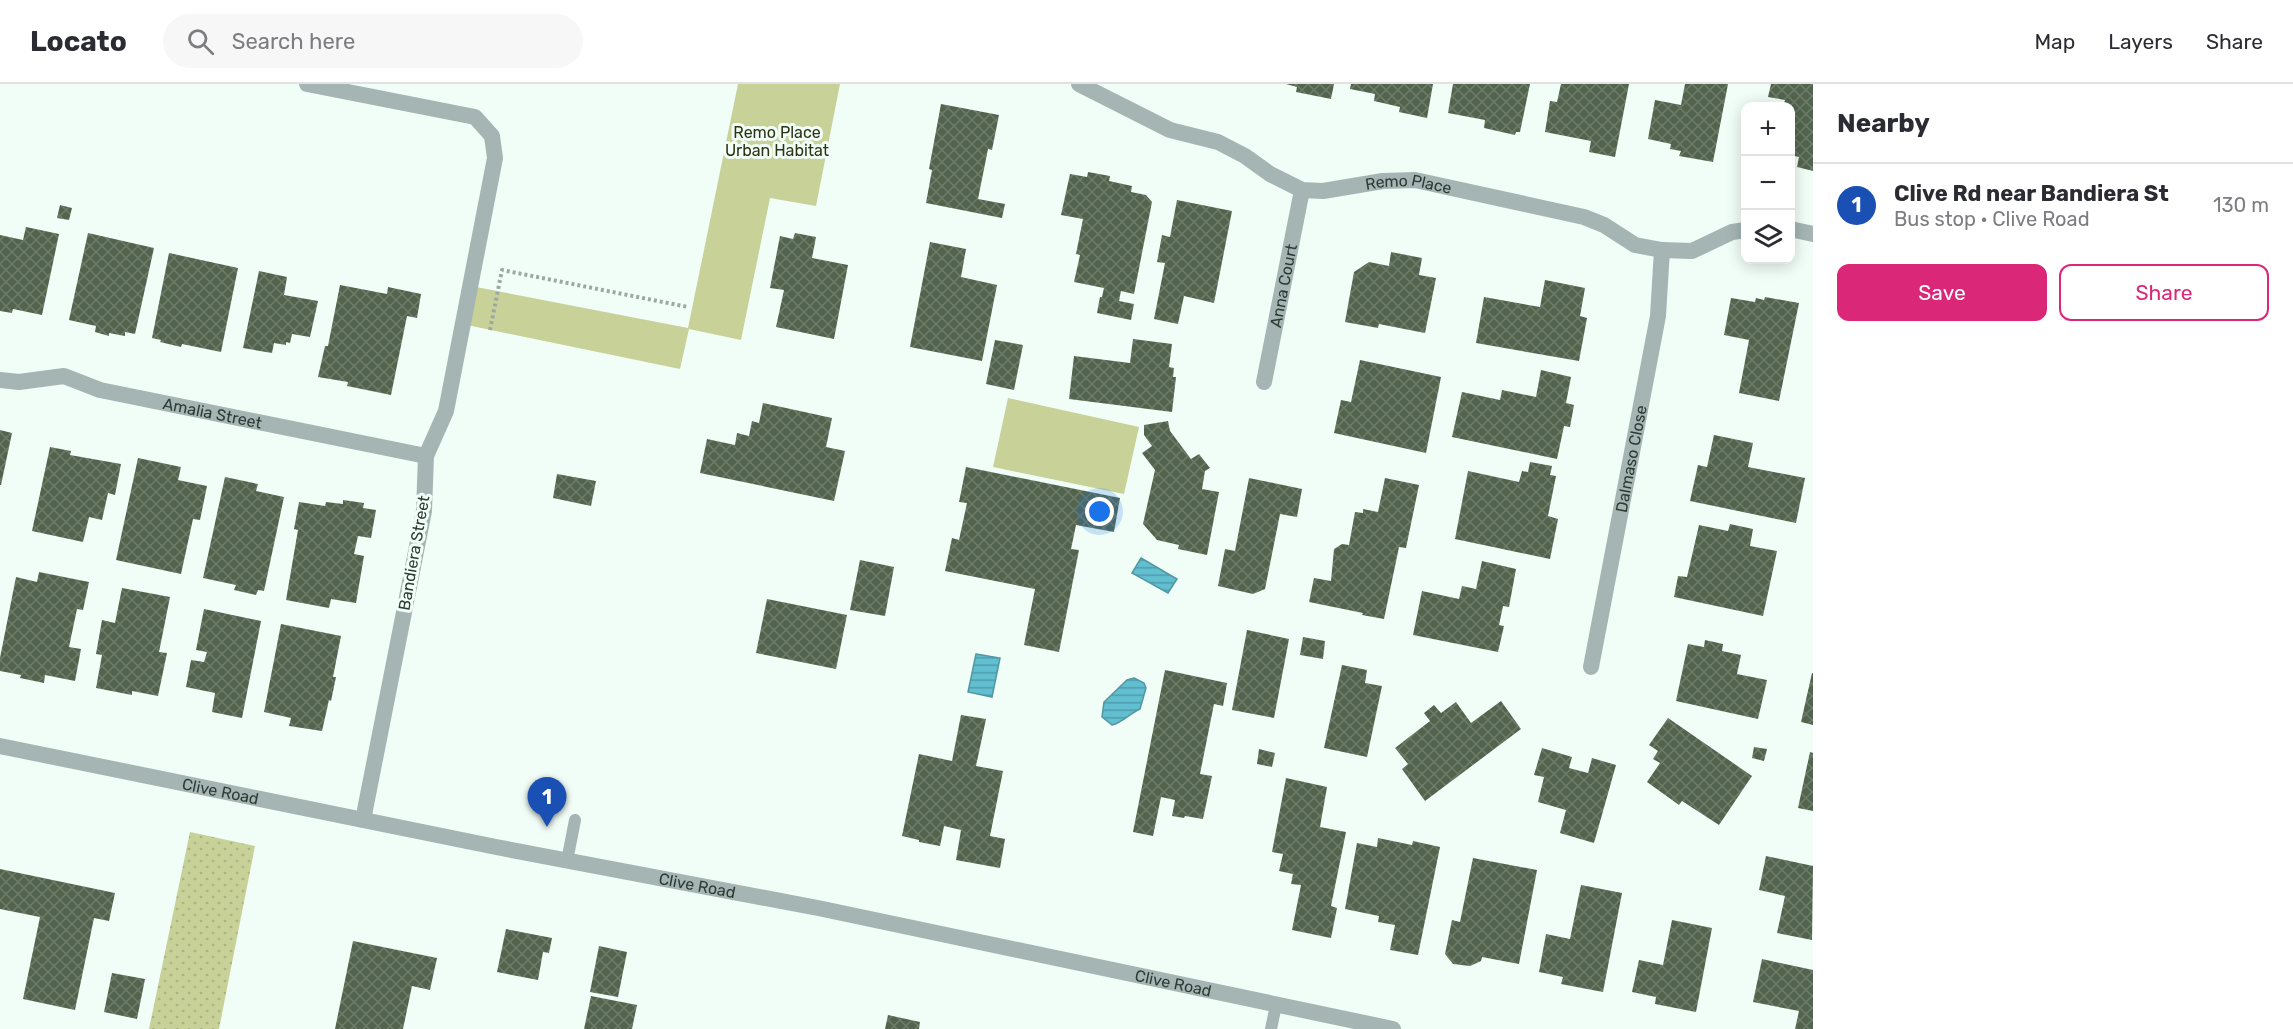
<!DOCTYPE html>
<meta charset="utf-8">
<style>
:root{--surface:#fff;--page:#f7f7f7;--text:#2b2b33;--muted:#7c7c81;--line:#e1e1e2;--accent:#db2777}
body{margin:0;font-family:Rubik,sans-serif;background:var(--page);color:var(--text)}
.controls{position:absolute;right:18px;top:18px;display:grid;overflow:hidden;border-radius:12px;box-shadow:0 3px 15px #0003}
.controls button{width:54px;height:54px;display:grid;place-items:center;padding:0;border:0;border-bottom:2px solid var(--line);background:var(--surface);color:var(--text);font:30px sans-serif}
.you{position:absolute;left:1100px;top:428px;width:21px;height:21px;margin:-15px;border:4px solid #fff;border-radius:50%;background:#1a73e8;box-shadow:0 0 0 9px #1a73e833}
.badge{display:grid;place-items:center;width:39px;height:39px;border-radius:50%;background:var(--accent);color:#fff;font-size:20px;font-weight:700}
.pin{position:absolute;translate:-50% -50px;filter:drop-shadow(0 2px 3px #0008)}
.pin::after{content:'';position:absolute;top:32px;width:21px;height:18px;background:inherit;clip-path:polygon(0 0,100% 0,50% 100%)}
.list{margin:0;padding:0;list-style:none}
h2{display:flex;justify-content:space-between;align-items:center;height:78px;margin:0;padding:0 24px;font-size:26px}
h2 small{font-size:20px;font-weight:400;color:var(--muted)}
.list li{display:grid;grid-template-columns:39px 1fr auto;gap:18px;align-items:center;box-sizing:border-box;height:84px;padding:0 24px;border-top:2px solid var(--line)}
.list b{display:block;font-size:22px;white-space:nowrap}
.list p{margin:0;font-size:20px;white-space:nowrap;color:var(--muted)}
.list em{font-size:20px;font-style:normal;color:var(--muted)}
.actions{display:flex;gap:12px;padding:18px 24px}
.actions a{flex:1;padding:14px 0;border:2px solid var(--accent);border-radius:12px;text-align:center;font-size:21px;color:var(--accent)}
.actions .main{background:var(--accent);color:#fff}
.icon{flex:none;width:33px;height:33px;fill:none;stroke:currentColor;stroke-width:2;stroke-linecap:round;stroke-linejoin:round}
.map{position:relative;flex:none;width:1813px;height:945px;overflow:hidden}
header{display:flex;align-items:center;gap:36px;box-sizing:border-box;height:84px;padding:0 30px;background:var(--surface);border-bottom:2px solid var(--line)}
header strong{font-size:28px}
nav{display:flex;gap:33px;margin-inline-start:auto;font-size:21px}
.search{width:420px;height:54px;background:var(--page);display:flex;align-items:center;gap:15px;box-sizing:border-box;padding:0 21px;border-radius:33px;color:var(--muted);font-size:22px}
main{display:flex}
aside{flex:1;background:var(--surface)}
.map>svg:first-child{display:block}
.grass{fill:url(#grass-dots)}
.park{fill:#c8d198}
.water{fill:url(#water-rules);stroke:#5197a2;stroke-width:1.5}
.building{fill:url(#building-cross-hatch)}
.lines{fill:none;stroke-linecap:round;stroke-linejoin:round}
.path{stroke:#9ca9a2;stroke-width:4;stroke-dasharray:3 3;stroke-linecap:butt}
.service{stroke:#a4b5b3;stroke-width:12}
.minor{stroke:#a4b5b3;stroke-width:16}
.labels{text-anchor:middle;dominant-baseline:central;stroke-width:6;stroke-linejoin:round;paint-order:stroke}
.park-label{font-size:16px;fill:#2e3213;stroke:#f1fef7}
.street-label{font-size:16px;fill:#2c3a33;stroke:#f1fef7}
</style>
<header>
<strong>Locato</strong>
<div class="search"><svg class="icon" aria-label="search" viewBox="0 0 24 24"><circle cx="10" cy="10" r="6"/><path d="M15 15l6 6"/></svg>Search here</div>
<nav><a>Map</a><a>Layers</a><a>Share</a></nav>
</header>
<main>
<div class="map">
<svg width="1813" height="945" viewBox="0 0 1813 945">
<defs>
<pattern id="grass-dots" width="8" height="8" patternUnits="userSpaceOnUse" patternTransform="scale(1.5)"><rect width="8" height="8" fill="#c8d198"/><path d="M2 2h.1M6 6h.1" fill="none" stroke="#acb483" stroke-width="1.8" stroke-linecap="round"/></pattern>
<pattern id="water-rules" width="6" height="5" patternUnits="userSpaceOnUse" patternTransform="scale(1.5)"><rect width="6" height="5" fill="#61bfd1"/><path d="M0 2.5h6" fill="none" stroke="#509caa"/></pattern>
<pattern id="building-cross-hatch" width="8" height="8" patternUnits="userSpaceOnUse" patternTransform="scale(1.5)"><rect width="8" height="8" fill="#52644d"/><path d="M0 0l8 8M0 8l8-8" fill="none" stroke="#6e7c6a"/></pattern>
</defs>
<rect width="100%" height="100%" fill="#f1fef7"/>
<!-- grass -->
<path class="grass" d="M190,748L255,762L219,945H149Z"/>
<!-- park -->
<path class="park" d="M738,0H840L816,122L770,114L741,256L689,245L680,285L462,240L471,202L688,244Z
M1008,314L1139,343L1124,410L993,383Z"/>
<!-- water -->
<path class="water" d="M1141,474L1177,495L1168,509L1132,489Z
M976,570L1000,574L992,613L968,608Z
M1134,594L1144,599L1146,604L1140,625C1129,630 1123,638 1112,641L1102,633L1104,618L1127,596Z"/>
<!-- building -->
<path class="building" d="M1286,0H1334L1331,15L1296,8L1297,3Z
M1351,0H1433L1427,34L1399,28L1400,23L1374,17L1375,10L1350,5Z
M1453,0H1530L1520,48H1516L1515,51L1484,44L1485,36L1448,29Z
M1561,0H1629L1615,73L1589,68L1591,57L1545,48L1550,17L1557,18Z
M1685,0H1728L1713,78L1679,72L1681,67L1670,65L1671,60L1648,55L1655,16L1681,21Z
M1771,0H1813V87L1797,83L1799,73L1790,71V22H1783L1785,16L1768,13Z
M941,20L999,31L992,66L988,65L978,115L1005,120L1002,134L926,119L932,86L929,85Z
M1088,88L1110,92L1109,97L1132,102L1131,108L1146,111L1152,118L1134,210L1121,207L1119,217L1134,220L1131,236L1097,229L1100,213H1102L1104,204L1074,198L1080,171L1076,170L1083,135L1061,131L1070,90L1087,93Z
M1177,116L1232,127L1214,219L1184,212L1178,240L1154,235L1165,179L1157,178L1162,151L1170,153Z
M60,121L72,124L69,136L57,134Z
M26,143L59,150L42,231L13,225L12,229L0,227V151L23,156Z
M88,149L154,164L135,250L125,248V252L109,249V252L95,248L96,242L69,236Z
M795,149L816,153L812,174L848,181L834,255L776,243L784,206L770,204L780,152L793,155Z
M930,158L966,165L961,193L997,201L982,277L910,263Z
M1391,168L1422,174L1419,191L1436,194L1425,249L1379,240L1378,244L1345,238L1354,188L1369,178L1389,182Z
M169,169L238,184L221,268L182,260L181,263L160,258L161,256L152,254Z
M259,187L287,193L284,211L318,217L310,253L292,250L290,259L286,258V261L274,259L272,269L243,264Z
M1545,196L1585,204L1580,232L1587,234L1579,277L1476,259L1484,213L1540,223Z
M340,201L387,210L388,203L421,210L417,234L407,232L391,311L347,302L348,298L318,293L325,262H328Z
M1765,213L1799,219L1779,317L1739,309L1749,256L1724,251L1731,214L1755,218L1756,214L1764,216Z
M1133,255L1172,260L1169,283L1174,284L1173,293H1176L1172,328L1069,315L1074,272L1130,279Z
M995,256L1023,261L1014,306L986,300Z
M1360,276L1441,293L1426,369L1334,349L1341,316L1351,318Z
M1541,286L1571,293L1566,319L1574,321L1570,343L1564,342L1557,375L1452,353L1462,308L1500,316L1502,306L1536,313Z
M763,319L832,334L826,363L845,367L834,417L700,389L707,355L735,361L737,349L749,352L752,337L759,339Z
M1168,337L1170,347L1191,375L1199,370L1210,384L1205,387L1202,405L1219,408L1207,471L1178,465L1179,461L1157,456L1143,440L1155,386L1142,369L1152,362L1144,351V341Z
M0,346L12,349L1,401H0Z
M1714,351L1753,359L1748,383L1805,394L1796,439L1690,417L1698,381L1707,383Z
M50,363L71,367L70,371L121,380L115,411L108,409L102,436L89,433L83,458L32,447Z
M138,374L181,383L178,396L207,402L200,436L193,435L181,490L116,476Z
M1530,378L1552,382L1550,391L1556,392L1548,432L1558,435L1550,475L1455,455L1468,387L1519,398L1522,387L1528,388Z
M966,383L1120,414L1114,448L1076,441L1071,465L1079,466L1059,568L1024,561L1035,505L945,487L952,454L959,456L967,419L959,418Z
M557,390L596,397L591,422L553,414Z
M225,393L258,400L256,407L284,413L264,507L258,506L256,511L234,506L236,501L203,494Z
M1249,394L1302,405L1297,433L1280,430L1265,505L1253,510L1218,502L1225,465L1235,467Z
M1385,394L1419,401L1406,464L1399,463L1384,535L1362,531L1363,529L1309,518L1314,494L1331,497L1334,465L1342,460L1349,461L1355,428L1363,429V425L1378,428Z
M343,416L364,419L363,424L376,426L371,454L358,452L354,470L364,472L356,519L331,515L329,524L286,516L298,446L294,445L299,418L325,422L326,418L343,420Z
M1730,440L1753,445L1750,462L1777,467L1763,532L1674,513L1678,492L1687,493L1699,441L1728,447Z
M860,476L894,483L885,532L850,526Z
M1482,477L1516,485L1509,523L1503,522L1499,541L1504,542L1498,568L1413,551L1422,507L1459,515L1462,502L1476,505Z
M39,488L89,498L83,526L77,525L69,563L81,565L75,597L45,591L44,599L20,594L21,591L0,587V574L16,493L37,498Z
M122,504L170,513L159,568L167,569L158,612L132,607V611L96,604L102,571L96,570L102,536L115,539Z
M767,515L847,531L836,585L756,569Z
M204,525L261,537L242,634L212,628L215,609L186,603L191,576L204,578L207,568L196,566Z
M281,540L341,552L333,593H336L331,617L329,616L322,647L289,642L291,634L264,628Z
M1247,546L1289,555L1274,634L1232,626Z
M1303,553L1325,557L1323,575L1300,571Z
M1705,556L1723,560L1722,567L1741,571L1737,590L1767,596L1758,635L1676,617L1688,560L1704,563Z
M1342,581L1367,586L1365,599L1382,602L1367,673L1324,664Z
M1165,586L1227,599L1223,622L1214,620L1200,690L1212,692L1203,735L1185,732L1184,734L1172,732L1175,716L1161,713L1153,752L1133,748Z
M1812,589H1813V641L1801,638Z
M1501,617L1521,645L1425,717L1402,685L1408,680L1395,664L1430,637L1424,629L1434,621L1441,629L1456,618L1471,639Z
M961,631L986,635L976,682L1003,687L990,752L1005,755L1000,784L956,776L961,746L944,742L940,762L919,758V756L902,752L919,670L952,677Z
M1668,634L1752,692L1719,741L1682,717L1679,721L1647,698L1660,679L1653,675L1658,667L1649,661Z
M1754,663L1767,665L1764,677L1752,674Z
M1542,664L1572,673L1569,684L1588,689L1592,674L1616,681L1594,759L1560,749L1566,726L1538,718L1544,693L1534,691Z
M1259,665L1275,669L1272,683L1257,680Z
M1810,668L1813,669V727L1798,724Z
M1286,694L1327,703L1320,743L1346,748L1331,822L1337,824L1331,854L1292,846L1301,801L1291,800L1293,790L1279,787L1283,770L1272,768Z
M1378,754L1412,761L1413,757L1440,763L1418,871L1390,866L1395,841L1378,838L1379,832L1345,825L1357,759L1377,763Z
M1766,772L1813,782L1812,856L1777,849L1785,812L1759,806Z
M1473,774L1537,786L1519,880L1482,873L1481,877L1470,882L1453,880L1445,870L1452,836L1460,838Z
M0,785L115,809L109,837L94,834L75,926L23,915L40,833L0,825Z
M1581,801L1622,809L1603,908L1561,900L1563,893L1539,888L1546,850L1570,855Z
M1672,836L1712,844L1696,928L1655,920L1656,913L1632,908L1639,876L1663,881Z
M506,845L552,854L549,869L543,868L538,896L497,888Z
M353,857L437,874L430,906L412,902L403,945H335Z
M599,862L627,868L618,913L590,908Z
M1762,875L1813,886V945H1795L1799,927L1753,918Z
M112,889L145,895L137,935L104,928Z
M591,912L637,921L632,945H584Z
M888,931L920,938L919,945H885Z"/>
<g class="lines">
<!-- path -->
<path class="path" d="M490,246L502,186L688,223"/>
<!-- service -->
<path class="service" d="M567,777L575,736
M1271,945L1276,921"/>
<!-- minor -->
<g class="minor">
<path d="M307,0L475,33L492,52L495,74L446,327L426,372L424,427L363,736"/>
<path id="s1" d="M1079,0L1170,46L1218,58L1245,72L1270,90L1302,106L1323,107L1383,97L1415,96L1584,133L1604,141L1635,161L1662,166L1692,167L1732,148L1746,146"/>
<path d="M1790,145L1813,150"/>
<path id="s2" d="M0,296L19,298L64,292L100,306L426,372"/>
<path id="s3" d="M1264,298L1302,106"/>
<path id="s4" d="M1591,583L1658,232L1662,166"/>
<path id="s5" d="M0,662L496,763L818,824L1393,945"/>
</g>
</g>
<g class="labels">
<!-- park labels -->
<g class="park-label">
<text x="777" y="48">Remo Place<tspan x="777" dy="18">Urban Habitat</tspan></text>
</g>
<!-- street labels -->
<g class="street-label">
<text stroke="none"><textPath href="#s1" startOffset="356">Remo Place</textPath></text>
<text stroke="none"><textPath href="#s3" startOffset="98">Anna Court</textPath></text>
<text stroke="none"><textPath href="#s2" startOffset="218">Amalia Street</textPath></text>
<text stroke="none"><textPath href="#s4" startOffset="212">Dalmaso Close</textPath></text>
<text transform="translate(414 469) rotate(-80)">Bandiera Street</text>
<text stroke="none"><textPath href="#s5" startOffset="225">Clive Road</textPath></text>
<text stroke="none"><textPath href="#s5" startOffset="711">Clive Road</textPath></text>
<text stroke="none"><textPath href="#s5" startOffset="1197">Clive Road</textPath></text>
</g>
</g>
</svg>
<div class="controls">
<button>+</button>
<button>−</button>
<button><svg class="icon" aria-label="layers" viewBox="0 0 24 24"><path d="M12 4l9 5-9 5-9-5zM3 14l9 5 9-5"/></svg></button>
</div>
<div class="you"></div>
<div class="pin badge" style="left:547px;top:743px;background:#1a4fb4">1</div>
</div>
<aside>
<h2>Nearby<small></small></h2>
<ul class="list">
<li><span class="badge" style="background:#1a4fb4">1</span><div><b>Clive Rd near Bandiera St</b><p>Bus stop · Clive Road</p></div><em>130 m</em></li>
</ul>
<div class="actions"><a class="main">Save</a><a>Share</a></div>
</aside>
</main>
